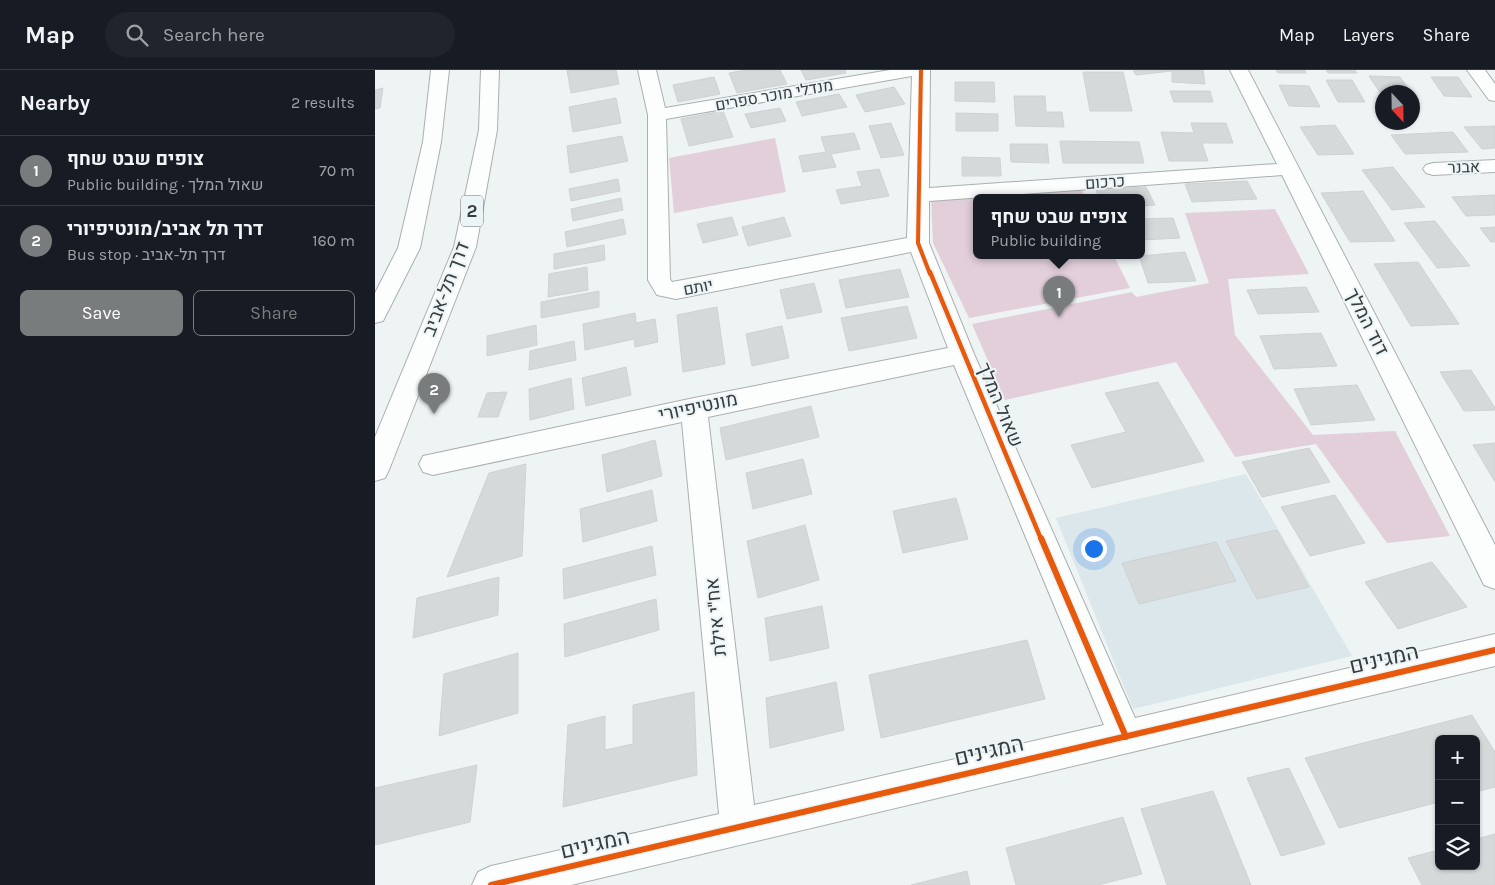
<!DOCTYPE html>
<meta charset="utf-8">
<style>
:root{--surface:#171b24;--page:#20242c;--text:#f1f3f6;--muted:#9ea1a6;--line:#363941;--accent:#787c7d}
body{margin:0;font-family:Karla,Heebo,sans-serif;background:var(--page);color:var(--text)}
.controls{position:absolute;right:15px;bottom:15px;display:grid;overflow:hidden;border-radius:8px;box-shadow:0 1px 4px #0004}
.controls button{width:45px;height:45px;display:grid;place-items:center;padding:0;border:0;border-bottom:1px solid var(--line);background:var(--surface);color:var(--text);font:25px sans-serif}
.compass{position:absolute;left:1000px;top:15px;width:45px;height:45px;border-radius:50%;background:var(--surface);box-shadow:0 1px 4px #0004;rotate:158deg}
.you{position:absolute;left:718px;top:478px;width:18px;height:18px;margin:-12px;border:4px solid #fff;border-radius:50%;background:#1a73e8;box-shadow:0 0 0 8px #1a73e833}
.badge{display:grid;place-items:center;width:32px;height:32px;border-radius:50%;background:var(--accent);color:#fff;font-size:16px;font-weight:700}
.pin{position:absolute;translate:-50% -41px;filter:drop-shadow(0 1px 2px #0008)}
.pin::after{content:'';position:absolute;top:26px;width:18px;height:15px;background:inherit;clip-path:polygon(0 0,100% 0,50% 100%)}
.popup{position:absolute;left:598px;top:124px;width:172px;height:65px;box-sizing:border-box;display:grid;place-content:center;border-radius:8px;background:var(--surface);filter:drop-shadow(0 1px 4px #0005);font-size:16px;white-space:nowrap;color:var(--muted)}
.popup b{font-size:19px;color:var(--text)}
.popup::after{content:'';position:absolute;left:50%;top:100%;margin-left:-10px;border:10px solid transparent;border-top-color:var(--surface)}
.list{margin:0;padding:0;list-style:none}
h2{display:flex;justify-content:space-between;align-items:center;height:65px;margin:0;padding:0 20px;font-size:21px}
h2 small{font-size:16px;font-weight:400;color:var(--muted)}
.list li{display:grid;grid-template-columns:32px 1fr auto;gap:15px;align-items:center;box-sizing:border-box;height:70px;padding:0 20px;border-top:1px solid var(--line)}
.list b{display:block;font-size:19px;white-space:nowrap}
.list p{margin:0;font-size:16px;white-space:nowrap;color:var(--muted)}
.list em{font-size:16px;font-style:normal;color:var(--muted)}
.actions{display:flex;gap:10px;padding:15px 20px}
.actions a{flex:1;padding:11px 0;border:1px solid var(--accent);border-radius:8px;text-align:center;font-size:18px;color:var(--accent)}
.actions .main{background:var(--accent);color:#fff}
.icon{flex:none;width:28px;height:28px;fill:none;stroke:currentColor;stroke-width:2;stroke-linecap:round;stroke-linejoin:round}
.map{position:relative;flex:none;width:1120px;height:815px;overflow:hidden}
header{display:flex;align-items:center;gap:30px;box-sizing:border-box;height:70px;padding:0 25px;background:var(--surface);border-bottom:1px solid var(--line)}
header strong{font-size:24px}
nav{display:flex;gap:28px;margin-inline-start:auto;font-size:18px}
.search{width:350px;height:45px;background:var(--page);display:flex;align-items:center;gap:12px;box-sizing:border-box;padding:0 18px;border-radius:28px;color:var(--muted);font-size:19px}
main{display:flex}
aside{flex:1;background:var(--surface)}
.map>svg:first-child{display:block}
.built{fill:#dbe7ea}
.green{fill:#e2cfda}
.building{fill:#d5d9d9;stroke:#ced2d3}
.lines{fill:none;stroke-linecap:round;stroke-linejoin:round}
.minor-casing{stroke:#abafb0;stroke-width:2}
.highway-casing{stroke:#abafb0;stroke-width:2}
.minor{fill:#fcfdfd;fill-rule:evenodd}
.highway{fill:#fcfdfd;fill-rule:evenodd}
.cycleway-far2-casing{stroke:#ebf4f6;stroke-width:6}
.cycleway-far1-casing{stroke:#ebf4f6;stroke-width:8}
.cycleway-casing{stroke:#ebf4f6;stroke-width:9}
.cycleway-far2{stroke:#e8590c;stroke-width:4}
.cycleway-far1{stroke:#e8590c;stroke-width:4.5}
.cycleway{stroke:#e8590c;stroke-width:6}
.labels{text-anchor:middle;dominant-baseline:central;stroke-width:4;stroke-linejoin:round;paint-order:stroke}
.far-street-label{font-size:16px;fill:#393c3d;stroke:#ebf4f6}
.shield{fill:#ebf4f6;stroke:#6e7374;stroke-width:1}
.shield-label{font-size:18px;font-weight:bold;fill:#393c3d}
.street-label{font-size:19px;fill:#393c3d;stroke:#ebf4f6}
.near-street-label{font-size:22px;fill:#393c3d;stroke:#ebf4f6}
</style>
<header>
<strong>Map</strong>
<div class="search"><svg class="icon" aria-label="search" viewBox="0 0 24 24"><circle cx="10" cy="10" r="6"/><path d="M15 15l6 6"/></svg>Search here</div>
<nav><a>Map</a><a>Layers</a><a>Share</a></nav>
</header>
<main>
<aside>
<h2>Nearby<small>2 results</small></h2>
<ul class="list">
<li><span class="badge">1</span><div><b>צופים שבט שחף</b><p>Public building · שאול המלך</p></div><em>70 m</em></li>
<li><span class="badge">2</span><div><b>דרך תל אביב/מונטיפיורי</b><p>Bus stop · דרך תל-אביב</p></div><em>160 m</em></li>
</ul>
<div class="actions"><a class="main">Save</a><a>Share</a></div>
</aside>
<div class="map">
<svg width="1120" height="815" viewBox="0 0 1120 815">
<rect width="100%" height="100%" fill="#eef3f3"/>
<!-- built -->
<path class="built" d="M871,404L977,586L758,639L681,448Z"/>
<!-- green -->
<path class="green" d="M400,68L411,122L299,143L294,88Z
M706,119L711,128H602V186H739L755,218L594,248L558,173L556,129Z
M900,139L934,204L853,209L860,265L938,365L1020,361L1075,466L1012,473L941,374L860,387L801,292L630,330L597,254L757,222L761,227L834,213L810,143Z"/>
<!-- building -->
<path class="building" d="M192,0H241L244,14L196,23Z
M370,0H405L412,14L362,23L354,3Z
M426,0H470L471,3L431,10Z
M758,0H828L830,14L797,12V1L761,5Z
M901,0H930L931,3H903Z
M951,0H980L982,3H953Z
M708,2H748L757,41H715Z
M994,6L1025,7L1036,22H1008V27Z
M339,7L345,24L303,32L298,15Z
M1056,7H1083L1097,27L1069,26Z
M951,10H977L990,32H963Z
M580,12H619L620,32L580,31Z
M904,15L934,16L945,37L914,36Z
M519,17L530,34L490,42L481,25Z
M8,18L5,38L0,39V20Z
M795,21H835L838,32H799Z
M464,24L472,37L427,46L421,32Z
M639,26H670L671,42H687L689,57L641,56Z
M241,28L246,53L198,62L194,37Z
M405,38L411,51L376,58L370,44Z
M348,41L358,67L314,76L306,49Z
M581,43L623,44V61H581Z
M516,53L529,85L506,88L494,56Z
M816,53H851L858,73H827L833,91H794L786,62L819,63Z
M960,55L979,84L943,85L925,57Z
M1120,56V78L1107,79L1089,57Z
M1078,62L1093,82L1030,84L1016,65Z
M479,63L485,79L456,84L461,97L428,102L424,86L451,82L446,67Z
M247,66L253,91L195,103L192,76Z
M685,71L764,72L769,93H688Z
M635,74H672L674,93L636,92Z
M587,87L625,88L626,106H587Z
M1018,97L1050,137L1017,140L987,100Z
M504,99L514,126L466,134L461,120L487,116L482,102Z
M243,109L245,121L196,131L194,119Z
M872,111L882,129L817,132L810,114Z
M771,117L780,135L766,136V128H724L721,120Z
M988,121L1020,171L975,172L946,123Z
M1120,125V145L1091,146L1077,127Z
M246,128L248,140L198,151L196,139Z
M357,147L363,165L328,173L322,154Z
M409,147L416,166L373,176L367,157Z
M798,148L805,168L766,170V149Z
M248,149L251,164L192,177L190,162Z
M1060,151L1095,196L1062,198L1029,153Z
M1120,157V172H1116L1105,158Z
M229,175L230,190L179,199V184Z
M810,182L821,211L773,213L764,186Z
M1043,192L1084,254L1036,256L999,194Z
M212,197L213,220L173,227L174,204Z
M525,199L534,227L471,238L464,210Z
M439,213L447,242L412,249L405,220Z
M931,217L944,242L883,244L872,220Z
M224,221V237L166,248V232Z
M532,236L542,268L474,281L466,248Z
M342,237L350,294L308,302L302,245Z
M260,243L261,253L280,249L283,272L260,277L259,269L210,280L208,254Z
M161,255L162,275L112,286V266Z
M407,256L414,288L377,296L371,264Z
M946,263L962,296L899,299L885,266Z
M199,271L201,290L154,300L155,281Z
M251,297L256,325L211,336L207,308Z
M1096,300L1120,338V340L1089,341L1065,302Z
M196,308L199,339L155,350L154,319Z
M783,312L829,391L717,418L696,375L751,362L730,323Z
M982,315L1000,350L936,355L919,319Z
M132,322L123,347H103L112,323Z
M436,336L444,367L351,390L345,358Z
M280,370L287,406L232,422L227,385Z
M1120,373V412L1098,375Z
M934,378L955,412L887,427L867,392Z
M428,389L437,424L378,439L371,403Z
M151,394L147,486L72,507L114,403Z
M277,420L282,451L208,472L205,439Z
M960,425L990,473L935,486L906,437Z
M581,428L593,469L528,483L518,441Z
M430,455L444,510L383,528L372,471Z
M902,460L934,517L882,529L851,471Z
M841,472L861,511L764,534L747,493Z
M277,476L281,505L189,529L188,499Z
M1057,492L1092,537L1023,559L990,512Z
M124,507L123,545L38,568L42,528Z
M281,529L284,560L190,587L189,554Z
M447,536L454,578L395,591L390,548Z
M652,570L670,629L506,668L494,605Z
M143,583V643L64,666L69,604Z
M461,612L469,660L395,678L391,628Z
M319,622L322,705L188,737L193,655L230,646V680L258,674V635Z
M1097,645L1120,682V717L1101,722V669H1064V732L964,758L930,688Z
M102,695L95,752L0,775V718Z
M914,698L950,774L906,786L872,708Z
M838,721L876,815H792L766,739Z
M748,747L767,804L723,815H641L631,778Z
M1120,764V815H1047L1033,788L1064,780V796H1101V769Z
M592,801L595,815H536Z"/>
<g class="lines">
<defs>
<path id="minor" d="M263,0H281L290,38L515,0H555L554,118L902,94L855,0H873L1120,475V519L1109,515L907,105L554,131V173L599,284L760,648L1120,564V596L196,815H97L103,802L116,796L344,744L307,352L58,405L48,402L44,394L48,386L319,328L573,278L536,182L301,229L282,225L273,210V45ZM537,6L532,168L297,212L295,209L291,49ZM579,295L729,655L379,735L333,347Z
M1092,0H1110L1120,14V31L1114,30Z
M1120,90V102L1058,105L1051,103L1048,99L1051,95L1058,93Z"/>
<path id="highway" d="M56,0H74L66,72L45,178L8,251L0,253V223L23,178L48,72Z
M106,0H124L122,60L101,177L14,400L10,408L0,411V367L79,177L104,60Z"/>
</defs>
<!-- minor casing -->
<use href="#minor" class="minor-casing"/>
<!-- highway casing -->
<use href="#highway" class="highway-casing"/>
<!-- minor -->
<use href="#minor" class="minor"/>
<!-- highway -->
<use href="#highway" class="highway"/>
<defs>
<path id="cycleway-far2" d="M546,0L543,173L555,204"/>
<path id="cycleway-far1" d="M555,202L666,469"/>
<path id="cycleway" d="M666,468L751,667
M116,815L1120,580"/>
</defs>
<!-- cycleway-far2 casing -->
<use href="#cycleway-far2" class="cycleway-far2-casing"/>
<!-- cycleway-far1 casing -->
<use href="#cycleway-far1" class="cycleway-far1-casing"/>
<!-- cycleway casing -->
<use href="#cycleway" class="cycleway-casing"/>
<!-- cycleway-far2 -->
<use href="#cycleway-far2" class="cycleway-far2"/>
<!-- cycleway-far1 -->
<use href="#cycleway-far1" class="cycleway-far1"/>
<!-- cycleway -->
<use href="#cycleway" class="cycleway"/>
</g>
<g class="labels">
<!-- far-street labels -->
<g class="far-street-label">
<text transform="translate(399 25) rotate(-10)">מנדלי מוכר ספרים</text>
<text transform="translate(1089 97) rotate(-2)">אבנר</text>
<text transform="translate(730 112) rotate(-4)">כרכום</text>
<text transform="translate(323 217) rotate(-11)">יותם</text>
</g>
<!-- shield labels -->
<rect class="shield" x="86" y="125.5" width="22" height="31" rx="4"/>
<g class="shield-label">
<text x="97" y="141">2</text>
</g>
<!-- street labels -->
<g class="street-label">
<text transform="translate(71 219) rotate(-69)">דרך תל-אביב</text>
<text transform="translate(992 252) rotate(63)">דוד המלך</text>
<text transform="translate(625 335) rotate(67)">שאול המלך</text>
<text transform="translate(323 337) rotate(-12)">מונטיפיורי</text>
<text transform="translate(341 547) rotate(-96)">אח''י אילת</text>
</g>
<!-- near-street labels -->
<g class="near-street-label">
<text transform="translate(1009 589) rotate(-13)">המגינים</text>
<text transform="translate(614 681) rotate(-13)">המגינים</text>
<text transform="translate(220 774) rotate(-13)">המגינים</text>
</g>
</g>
</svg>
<div class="controls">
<button>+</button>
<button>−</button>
<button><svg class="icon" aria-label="layers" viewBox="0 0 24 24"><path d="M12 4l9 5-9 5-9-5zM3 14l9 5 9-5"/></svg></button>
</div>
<svg class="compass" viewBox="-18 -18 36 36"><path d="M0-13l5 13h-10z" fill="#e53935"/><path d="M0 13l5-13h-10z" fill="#9ea1a6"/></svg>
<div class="you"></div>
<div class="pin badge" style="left:684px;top:247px">1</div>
<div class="popup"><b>צופים שבט שחף</b>Public building</div>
<div class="pin badge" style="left:59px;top:344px">2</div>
</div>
</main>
